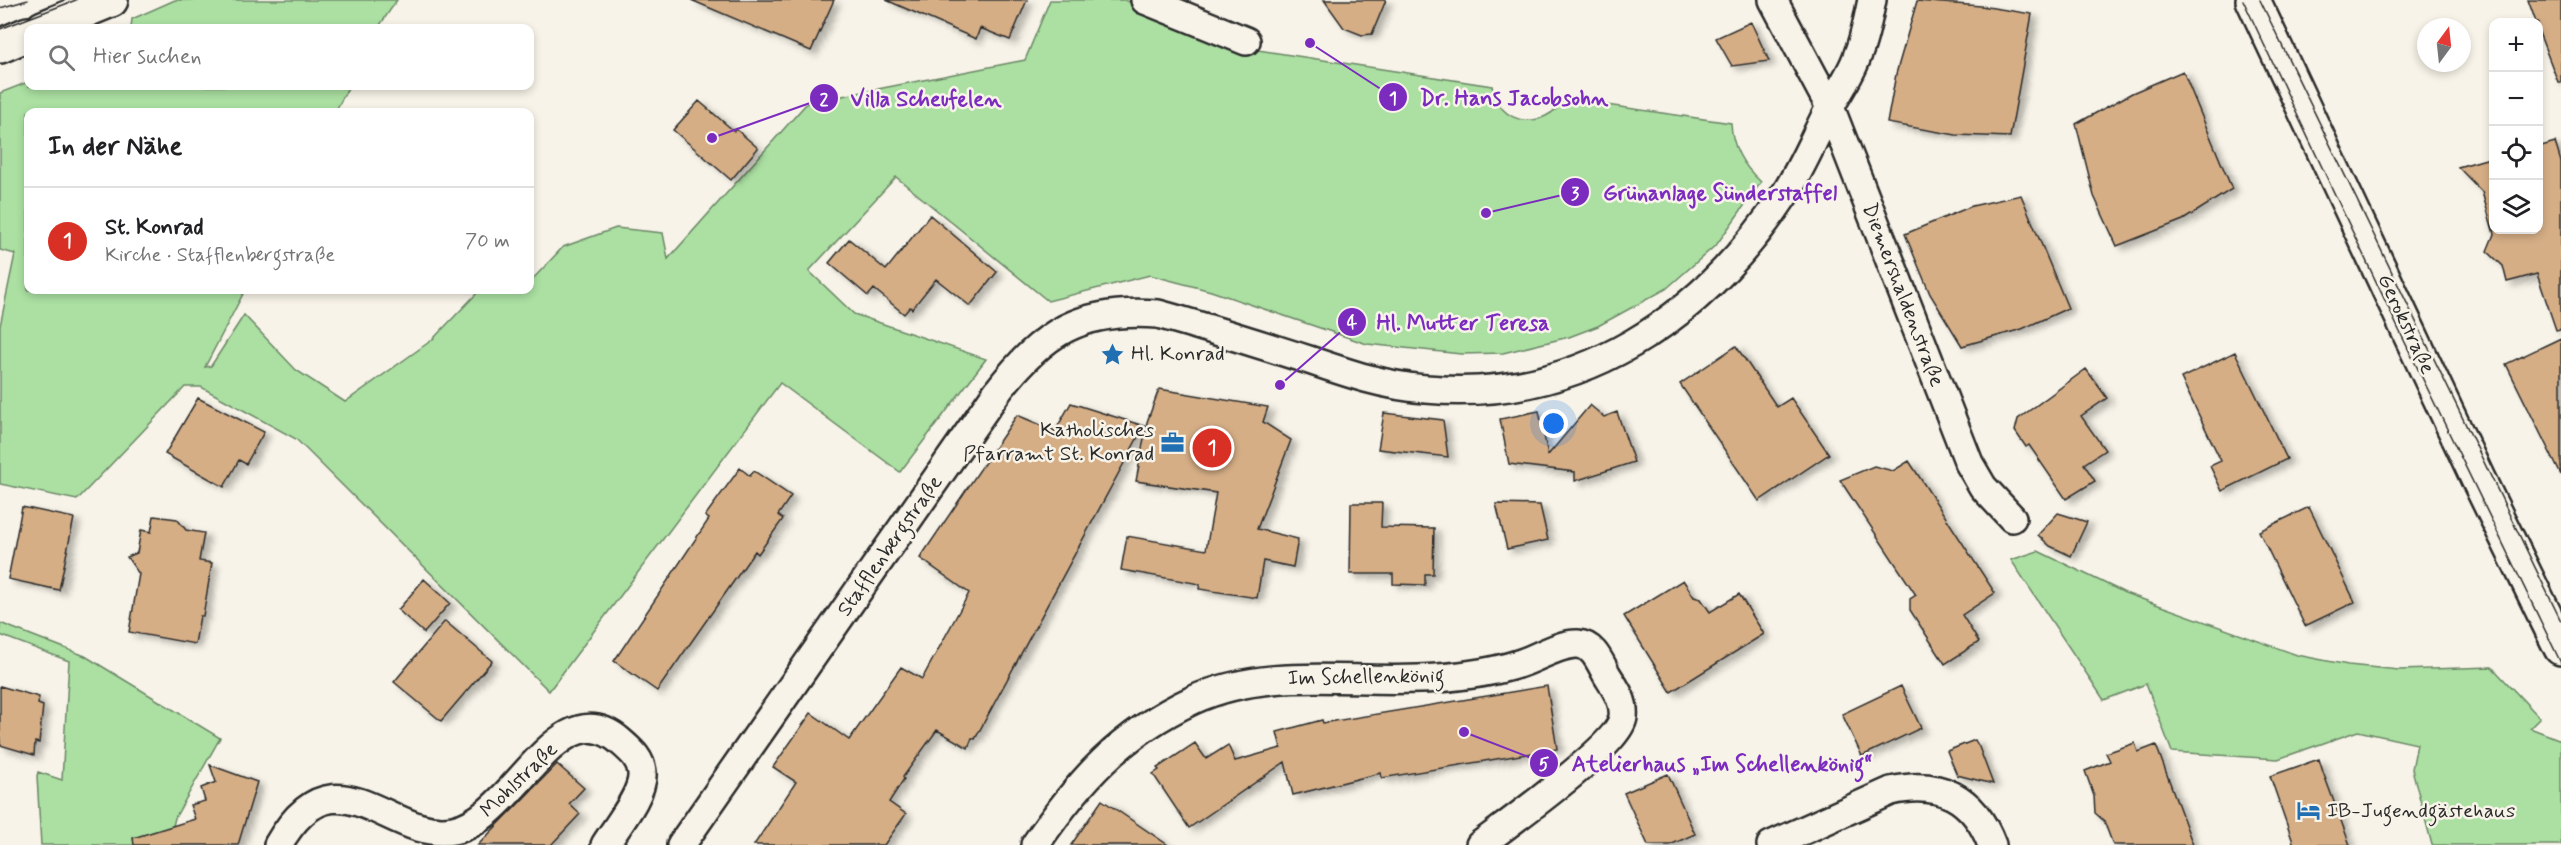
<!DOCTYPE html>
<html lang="de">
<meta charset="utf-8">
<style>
:root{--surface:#fff;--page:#f2f2f2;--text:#202124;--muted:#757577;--line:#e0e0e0;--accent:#d93025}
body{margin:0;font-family:Mynerve,sans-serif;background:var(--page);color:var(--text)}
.controls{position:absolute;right:18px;top:18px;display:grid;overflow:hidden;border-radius:12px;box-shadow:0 3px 9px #0003}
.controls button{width:54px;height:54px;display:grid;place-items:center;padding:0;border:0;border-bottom:2px solid var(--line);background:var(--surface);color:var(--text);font:30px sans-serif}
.compass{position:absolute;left:2417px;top:18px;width:54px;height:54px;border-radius:50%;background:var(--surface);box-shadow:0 3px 9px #0003;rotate:15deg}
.you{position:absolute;left:1554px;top:424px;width:21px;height:21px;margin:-15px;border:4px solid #fff;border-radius:50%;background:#1a73e8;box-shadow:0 0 0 9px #1a73e833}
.badge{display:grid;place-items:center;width:39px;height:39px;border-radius:50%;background:var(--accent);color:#fff;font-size:20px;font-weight:700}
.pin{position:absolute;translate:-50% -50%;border:3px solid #fff;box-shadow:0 2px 6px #0006}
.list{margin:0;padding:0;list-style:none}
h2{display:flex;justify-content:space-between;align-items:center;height:78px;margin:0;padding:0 24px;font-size:26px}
h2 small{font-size:20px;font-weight:400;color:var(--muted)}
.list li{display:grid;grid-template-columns:39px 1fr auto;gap:18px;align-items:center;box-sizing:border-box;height:108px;padding:0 24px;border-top:2px solid var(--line)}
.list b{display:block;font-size:22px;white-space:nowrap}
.list p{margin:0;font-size:20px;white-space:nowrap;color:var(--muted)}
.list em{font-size:20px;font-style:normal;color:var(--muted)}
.icon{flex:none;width:33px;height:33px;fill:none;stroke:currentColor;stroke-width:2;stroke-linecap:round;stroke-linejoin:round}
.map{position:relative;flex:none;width:2561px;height:845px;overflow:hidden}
.search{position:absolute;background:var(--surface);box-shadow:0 3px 9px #0003;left:24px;top:24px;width:510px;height:66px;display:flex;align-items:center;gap:15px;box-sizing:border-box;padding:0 21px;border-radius:12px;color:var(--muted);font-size:22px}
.panel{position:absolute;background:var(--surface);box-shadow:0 3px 9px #0003;left:24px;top:108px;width:510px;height:186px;border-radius:12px}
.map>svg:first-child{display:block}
.green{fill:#abe0a2;stroke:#6b8666;stroke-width:1.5}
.building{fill:#d5ae86;stroke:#2b2b2b;stroke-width:1.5;filter:url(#shadow)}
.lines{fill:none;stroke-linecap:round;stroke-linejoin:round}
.street-casing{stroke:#2b2b2b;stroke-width:32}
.secondary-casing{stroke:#2b2b2b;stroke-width:38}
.street{stroke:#f7f3e8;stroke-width:27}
.secondary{stroke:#f7f3e8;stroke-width:33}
.tram{stroke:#2b2b2b;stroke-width:1.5}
.labels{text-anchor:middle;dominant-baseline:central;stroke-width:5;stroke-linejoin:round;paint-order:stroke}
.street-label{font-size:21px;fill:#2b2b2b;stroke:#f7f3e8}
.poi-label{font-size:21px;fill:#2b2b2b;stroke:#f7f3e8;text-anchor:start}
.leader{fill:none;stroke:#7b2cbf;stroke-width:2}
.callout-dot{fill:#7b2cbf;stroke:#f7f3e8;stroke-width:2}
.mark-label{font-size:18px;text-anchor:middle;font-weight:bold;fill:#fff}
.callout-label{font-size:22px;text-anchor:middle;font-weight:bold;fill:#7b2cbf;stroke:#f7f3e8;stroke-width:5;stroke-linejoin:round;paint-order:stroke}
</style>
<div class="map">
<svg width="2561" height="845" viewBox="0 0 2561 845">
<defs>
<filter id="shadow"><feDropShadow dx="6" dy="4" stdDeviation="3" flood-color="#0004"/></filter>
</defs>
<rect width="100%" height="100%" fill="#f7f3e8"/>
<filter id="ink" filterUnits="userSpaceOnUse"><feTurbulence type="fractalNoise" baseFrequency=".0167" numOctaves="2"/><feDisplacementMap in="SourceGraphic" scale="12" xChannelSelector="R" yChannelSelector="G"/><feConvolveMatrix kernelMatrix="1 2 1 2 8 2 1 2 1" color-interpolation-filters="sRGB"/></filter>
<g filter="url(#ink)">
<!-- green -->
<path class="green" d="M175,0H397L378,28H131L132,19Z
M1050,0H1125L1245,48L1492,86C1499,127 1543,131 1565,99L1731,123C1732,148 1743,166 1761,182L1717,244L1666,289L1598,326L1569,337L1503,353L1461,354L1367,344L1211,291L1150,275L1048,301L896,177L809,271L854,314L986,359L900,472L780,383L549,691L296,439L201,387H185L77,500L0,484V326L15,254L0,250V93L28,82V86H349L335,112H28V290H245L205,367L211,366L244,315L296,370L345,402L432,340L480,290H530V282L563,247L616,228L663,233L668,259L807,103L1025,60Z
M2038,551L2125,593L2297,655L2348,665L2399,670L2492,667L2540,718L2530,728L2561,740V845H2432L2412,769L2417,744L2358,731L2278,759L2172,752L2146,684L2104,700L2011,560Z
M0,623L85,656L220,738L175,818L168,845H41L37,776L38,772L62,780L69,661L0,635Z"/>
<!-- building -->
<path class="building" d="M691,0H834L811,51Z
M886,0H1027L1010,40L980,28L976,39Z
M1324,0H1386L1372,34L1362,35L1344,28Z
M2528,0H2561V82H2558L2538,30V22H2536Z
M1917,1L1981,6L2032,14L2010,137L1956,135L1887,123L1896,74Z
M1751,22L1769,61L1732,66L1716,38Z
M2183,71L2232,189L2183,220L2117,246L2094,196L2076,124L2132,93Z
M699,101L734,131L736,129L758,148L731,180L673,130Z
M2555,142L2561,162V329L2556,330L2537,274L2507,282L2503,266L2487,251L2494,234L2482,192L2458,167L2493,157V230H2538V147Z
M2021,195L2068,308L2022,329L1962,346L1930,294L1905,234L1972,206Z
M930,215L997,272L970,306L936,279L912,309L910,307L904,314L874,289L868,296L829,263L849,239L886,270Z
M2561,338V475L2506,364Z
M1736,346L1777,407L1791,398L1829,454L1759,501L1680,384Z
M2235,352L2287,459L2222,491L2210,466L2221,461L2181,378Z
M2086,369L2107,398L2081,416L2105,450L2084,464L2095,481L2066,499L2029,445L2026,447L2015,431L2018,419Z
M1159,389L1268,407L1263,422L1291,440L1257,529L1298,539L1293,567L1263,561L1257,598L1199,589L1200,584L1121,570L1127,536L1206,550L1216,493L1136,481L1147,422Z
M198,398L264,432L246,464L239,460L224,487L165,454Z
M1071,403L1144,426L975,739L972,738L968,748L937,730L903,777L904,779L889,802L906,814L884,845H754L796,782L773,767L811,713L849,740L901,667L922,679L969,593L920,558L1017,415L1055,431Z
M1590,405L1604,417L1617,412L1634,462L1575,481V472L1509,464L1500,419L1539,411L1548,455Z
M1384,413L1443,420L1448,457L1378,449Z
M1909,461L1995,593L1962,615L1979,642L1945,664L1910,610V599L1916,595L1840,480L1874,466L1893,471Z
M740,468L750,476L754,471L791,496L778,515L783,519L758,554L755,551L657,691L614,661L709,519L705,516Z
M1351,503H1382L1381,527L1434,528L1433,574H1425V585L1393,584V574H1350Z
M1496,504L1540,505L1548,540L1507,549Z
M22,507L74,518L59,590L8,579Z
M2309,507L2355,602L2305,626L2259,531Z
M2058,513L2087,522L2071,556L2050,546L2038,535Z
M154,516L177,519L186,530L204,533L199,561L212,563L203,616H200L195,644L129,632L139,574L127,557L137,553L141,530L151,532Z
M424,579L450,603L424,633L398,610Z
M1683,580L1694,597L1701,599L1710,612L1739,594L1764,634L1671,692L1624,616Z
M445,621L492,661L441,721L394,682Z
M0,686L39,697L38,704L43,706L39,743L35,742L34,755L0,745Z
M1547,686L1557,749L1382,778L1381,773L1293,795L1285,762L1189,828L1153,774L1159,770L1157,768L1195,743L1206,759L1228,745L1235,761L1281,748L1277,732L1322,720L1323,723Z
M1901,686L1921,728L1862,756L1842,714Z
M1975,740L1979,747L1993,784L1957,775L1947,751Z
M2135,743L2138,752L2156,745L2193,845H2113L2104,821L2095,813L2094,796L2085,771L2110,761L2106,753Z
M2319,759L2323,772L2350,845H2294L2270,776Z
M557,764L584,788L569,804L580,814L551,845H478Z
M210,765L257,782L238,845H134L133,838L195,819L190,805L205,801L201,788L216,782Z
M1668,774L1695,834L1670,845H1648L1624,793Z
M1102,800L1168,845H1071Z"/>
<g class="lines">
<defs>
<path id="street" d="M1145,0L1246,41
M1773,0L1830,107L1969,463L1983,487L2012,518
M278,845C336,743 389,842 453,830C515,819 557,688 620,741C630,750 641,758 642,773C644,794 616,827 605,845
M681,845L997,392C1043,332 1081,308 1158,314C1209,328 1259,344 1309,360C1347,373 1385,386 1426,389C1580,403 1703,318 1785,194C1803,166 1815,136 1830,107C1840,89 1852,73 1858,54C1865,37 1868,18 1872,0
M1035,845C1079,781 1120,734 1193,700C1272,664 1355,685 1438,678C1464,676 1493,672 1518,664C1536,659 1559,643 1578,644C1594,645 1600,663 1607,675C1615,688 1625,701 1623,717C1620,745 1507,824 1480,845
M1771,845L1891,791C1940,780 1974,797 1992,845"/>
<path id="secondary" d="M2253,0L2478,479L2561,648
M43,28L111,0
M0,46L28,34"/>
</defs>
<!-- street casing -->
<use href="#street" class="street-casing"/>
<!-- secondary casing -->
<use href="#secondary" class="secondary-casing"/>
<!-- street -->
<use href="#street" class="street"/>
<!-- secondary -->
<use href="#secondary" class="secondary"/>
<!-- tram -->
<path class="tram" d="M2243,0L2398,328L2561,663
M2260,0L2561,621
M0,8L28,0
M0,29L76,0"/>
</g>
</g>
<!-- icons -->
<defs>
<symbol id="sight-bare" viewBox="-9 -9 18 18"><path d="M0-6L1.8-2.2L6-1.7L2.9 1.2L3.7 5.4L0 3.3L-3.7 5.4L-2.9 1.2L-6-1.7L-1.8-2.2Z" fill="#1f6fb2" stroke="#f7f3e8" stroke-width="2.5" paint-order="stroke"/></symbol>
<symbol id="office-bare" viewBox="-9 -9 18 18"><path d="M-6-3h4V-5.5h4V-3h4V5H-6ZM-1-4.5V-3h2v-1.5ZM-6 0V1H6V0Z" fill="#1f6fb2" stroke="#f7f3e8" stroke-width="2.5" paint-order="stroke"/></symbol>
<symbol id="hotel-bare" viewBox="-9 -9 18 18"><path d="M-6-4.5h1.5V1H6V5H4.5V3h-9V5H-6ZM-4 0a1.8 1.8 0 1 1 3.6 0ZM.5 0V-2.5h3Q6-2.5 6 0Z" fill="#1f6fb2" stroke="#f7f3e8" stroke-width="2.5" paint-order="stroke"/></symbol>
</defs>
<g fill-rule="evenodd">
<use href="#sight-bare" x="1096" y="338" width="33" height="33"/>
<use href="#office-bare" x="1156" y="426" width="33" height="33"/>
<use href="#hotel-bare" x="2292" y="794" width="33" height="33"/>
</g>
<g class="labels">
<!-- street labels -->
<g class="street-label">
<text transform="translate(1903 295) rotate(69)">Diemershaldenstraße</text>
<text transform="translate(2406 324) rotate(65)">Gerokstraße</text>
<text transform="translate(890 546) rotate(-55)">Stafflenbergstraße</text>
<text transform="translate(1366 677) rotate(-1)">Im Schellenkönig</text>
<text transform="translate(519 780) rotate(-44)">Mohlstraße</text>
</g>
<!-- poi labels -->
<g class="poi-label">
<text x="1131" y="354">Hl. Konrad</text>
<text x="1154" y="430" text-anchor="end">Katholisches<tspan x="1154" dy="24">Pfarramt St. Konrad</tspan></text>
<text x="2327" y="811">IB-Jugendgästehaus</text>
</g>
</g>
<!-- callouts -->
<path class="leader" d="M1310 43L1393 97M712 138L824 98M1486 213L1575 192M1280 385L1352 322M1464 732L1544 763"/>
<g class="callout-dot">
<circle cx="1310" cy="43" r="6"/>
<circle cx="712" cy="138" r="6"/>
<circle cx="1486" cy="213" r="6"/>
<circle cx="1280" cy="385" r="6"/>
<circle cx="1464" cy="732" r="6"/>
<circle cx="1393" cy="97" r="15"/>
<circle cx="824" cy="98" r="15"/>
<circle cx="1575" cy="192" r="15"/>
<circle cx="1352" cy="322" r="15"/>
<circle cx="1544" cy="763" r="15"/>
</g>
<g class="mark-label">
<text x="1393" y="104">1</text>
<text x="824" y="105">2</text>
<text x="1575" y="199">3</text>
<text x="1352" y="328">4</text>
<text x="1544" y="770">5</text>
</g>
<g class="callout-label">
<text x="1514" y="105">Dr. Hans Jacobsohn</text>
<text x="926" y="106">Villa Scheufelen</text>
<text x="1720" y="200">Grünanlage Sünderstaffel</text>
<text x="1463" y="330">Hl. Mutter Teresa</text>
<text x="1722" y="771">Atelierhaus „Im Schellenkönig“</text>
</g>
</svg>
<div class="controls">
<button>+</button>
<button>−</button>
<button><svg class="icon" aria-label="locate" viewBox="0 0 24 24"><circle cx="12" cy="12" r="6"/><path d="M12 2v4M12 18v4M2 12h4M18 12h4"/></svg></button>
<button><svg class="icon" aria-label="layers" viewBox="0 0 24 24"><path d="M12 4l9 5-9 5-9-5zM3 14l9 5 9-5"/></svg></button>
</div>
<svg class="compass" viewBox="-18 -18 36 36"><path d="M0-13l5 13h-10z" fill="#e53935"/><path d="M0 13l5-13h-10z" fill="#757577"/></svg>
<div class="you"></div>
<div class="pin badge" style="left:1212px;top:448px">1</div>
<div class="search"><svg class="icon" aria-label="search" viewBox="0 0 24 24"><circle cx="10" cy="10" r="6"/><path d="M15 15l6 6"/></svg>Hier suchen</div>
<section class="panel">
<h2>In der Nähe<small></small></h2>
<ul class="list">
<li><span class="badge">1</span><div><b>St. Konrad</b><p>Kirche · Stafflenbergstraße</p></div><em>70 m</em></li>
</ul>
</section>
</div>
